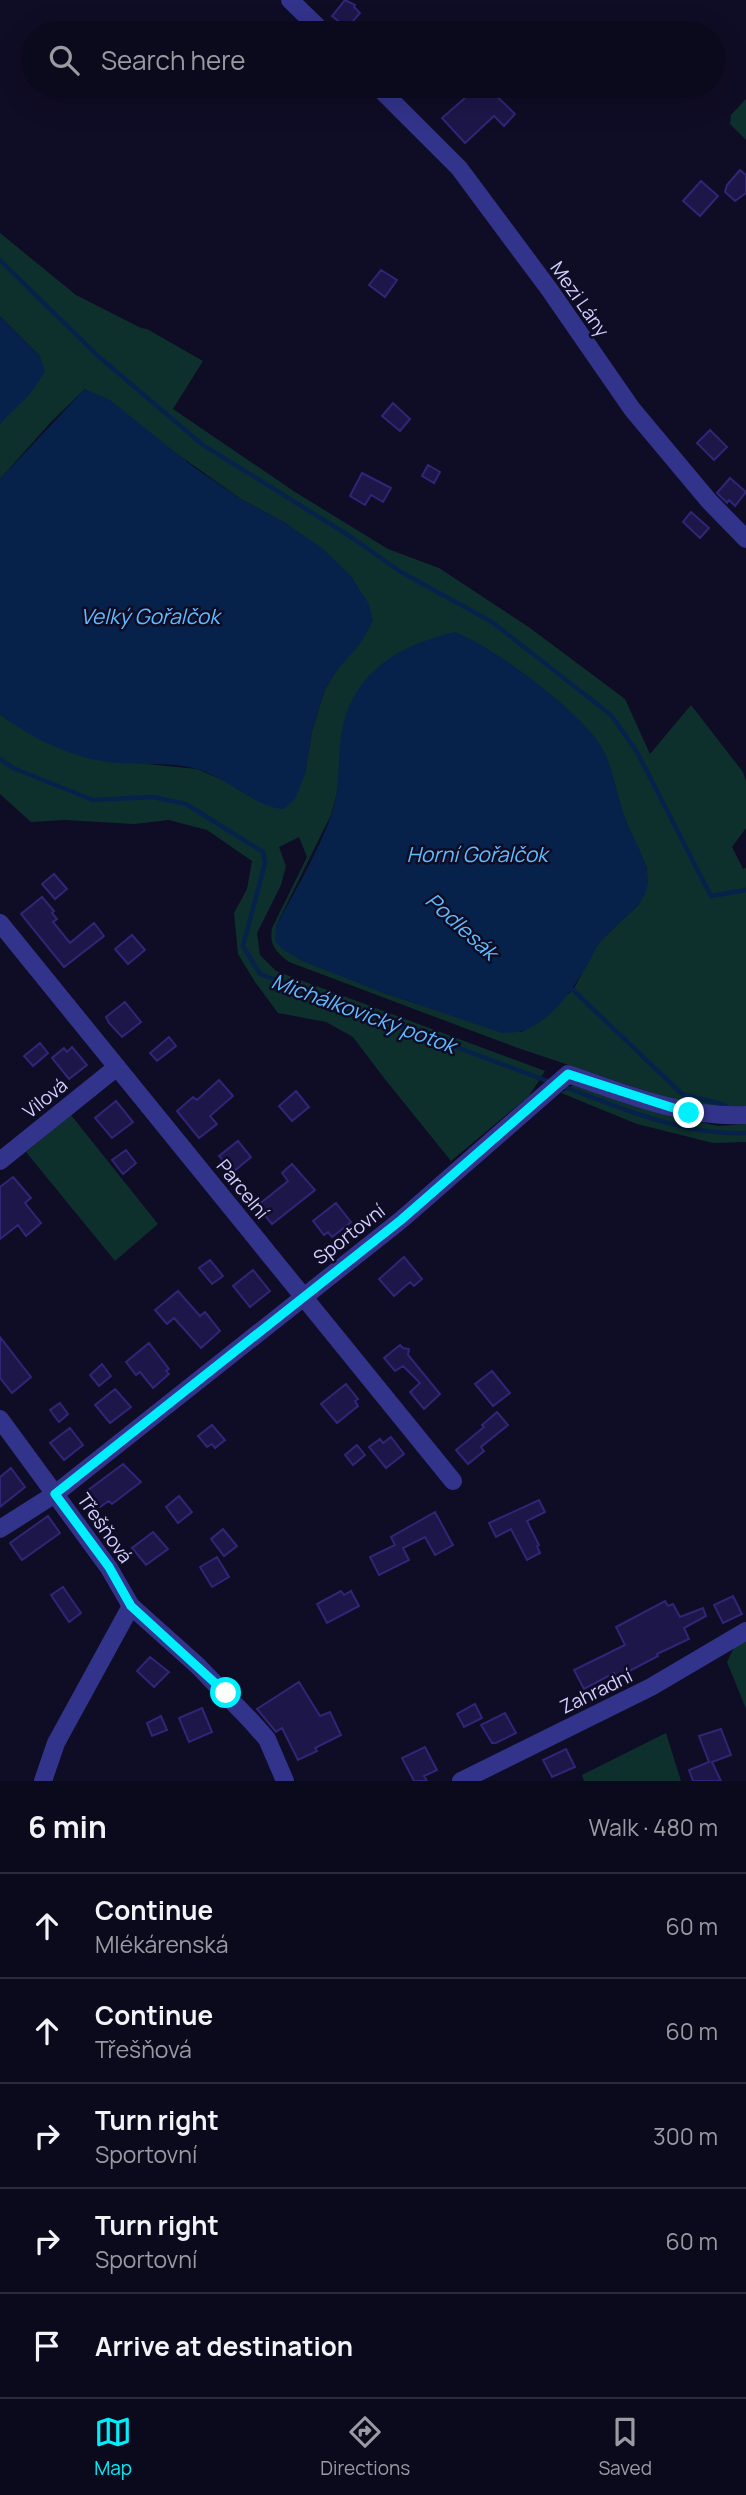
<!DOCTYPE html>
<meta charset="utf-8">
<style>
:root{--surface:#0b091c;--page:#141225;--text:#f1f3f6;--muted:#9a9aa3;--line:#2b2a3b;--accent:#00effb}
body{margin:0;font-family:Manrope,sans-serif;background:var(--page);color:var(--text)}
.stop{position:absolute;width:21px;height:21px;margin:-16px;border:5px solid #00effb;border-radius:50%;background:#fff}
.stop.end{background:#00effb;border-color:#fff;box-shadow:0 2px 7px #0008}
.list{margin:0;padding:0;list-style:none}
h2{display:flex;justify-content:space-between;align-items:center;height:91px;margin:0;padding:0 28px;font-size:30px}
h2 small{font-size:23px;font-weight:400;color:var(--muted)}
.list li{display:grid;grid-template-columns:46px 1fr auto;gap:21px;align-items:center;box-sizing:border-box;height:105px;padding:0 28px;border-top:2px solid var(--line)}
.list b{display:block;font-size:26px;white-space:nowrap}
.list p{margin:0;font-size:23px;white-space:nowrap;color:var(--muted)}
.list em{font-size:23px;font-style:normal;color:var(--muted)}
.icon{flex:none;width:38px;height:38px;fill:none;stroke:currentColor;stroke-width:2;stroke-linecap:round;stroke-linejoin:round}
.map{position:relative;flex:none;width:746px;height:1781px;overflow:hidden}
.search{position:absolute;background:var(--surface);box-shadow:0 7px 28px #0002;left:21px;right:21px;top:21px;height:77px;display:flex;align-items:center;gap:18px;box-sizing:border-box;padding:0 24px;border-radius:38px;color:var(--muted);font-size:26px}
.sheet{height:616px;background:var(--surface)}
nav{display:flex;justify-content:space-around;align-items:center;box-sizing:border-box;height:98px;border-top:2px solid var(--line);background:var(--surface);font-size:19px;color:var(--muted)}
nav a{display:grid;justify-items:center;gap:4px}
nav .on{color:var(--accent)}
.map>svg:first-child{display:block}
.green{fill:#0e302d;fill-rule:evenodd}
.water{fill:#06224a}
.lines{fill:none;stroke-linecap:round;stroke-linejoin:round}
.stream{stroke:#06224a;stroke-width:4.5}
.building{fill:#1d1648;stroke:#312577;stroke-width:2}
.minor{stroke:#32338a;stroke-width:18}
.route{stroke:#00effb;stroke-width:9}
.labels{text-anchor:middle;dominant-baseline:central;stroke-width:5;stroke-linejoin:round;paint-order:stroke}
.street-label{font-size:19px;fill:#d3d0ff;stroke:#0f0c25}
.water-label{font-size:21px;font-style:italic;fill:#5ebdff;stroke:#0f0c25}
</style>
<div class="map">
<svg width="746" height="1781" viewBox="0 0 746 1781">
<rect width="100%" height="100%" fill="#0f0c25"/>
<!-- green -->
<path class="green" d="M746,99V140L730,124L731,115Z
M0,233L76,295L141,328L147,329L203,361L173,409L295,492L388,549L439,568L530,628L625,699L650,754L691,705L743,772L746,782V828L732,847L743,869L746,868V1106L718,1110L679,1102L515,1047L289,962C276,952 269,945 272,928L307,857L299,837L279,847L286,866L281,885L257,933L260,955L276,971L545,1071L529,1096L451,1161L384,1078L353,1037L326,1022L278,1013L255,982L238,954L234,913L247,889L252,861L207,830L169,820L134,824L65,820L31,822L0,794V714L9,721L147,764L197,769L225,781L305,774L312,731L325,689L337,670L368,604L350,575L287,524L241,499L85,389L51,422L0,479V424L40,356L0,316ZM340,745L613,778L623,815L647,869L639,904L599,942L573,990L522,1032H502L381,992L276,926L331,815L339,785Z
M576,1083L673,1116L718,1126L746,1124V1142L713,1143L637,1124L561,1093Z
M71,1115L158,1224L115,1261L26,1152Z
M746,1638V1709L727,1662L736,1643Z
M666,1733L681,1781H584L582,1775Z"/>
<!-- water -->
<path class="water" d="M0,316L40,356L45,372L30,394L0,424Z
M85,389L110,400L195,468L241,499L287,524L322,548L350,575L369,604L373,621L360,644L337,670L325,689L312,731L305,774L295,799L284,809C256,808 226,777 197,769C168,761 136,766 107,762C69,756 30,738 0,714V479Z
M455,632C493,646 586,715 604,751C615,775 618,803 629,827C636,844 652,869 647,888C641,912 612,924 599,944C596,948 593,953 591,958C575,986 555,1019 523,1031C517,1033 509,1032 502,1033L381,992L302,961L282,949L275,940L276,926C295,891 317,854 331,816C339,793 338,771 340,747C345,678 393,646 455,632Z"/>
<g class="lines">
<!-- stream -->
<path class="stream" d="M0,260L98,356L203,445L348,535L401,572L492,622L611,715L637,752L711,896L746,890
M0,759L13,768L93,800L153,797L186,804L263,852L265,863L243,946L260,974L550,1082
M567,988L573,990L682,1094L725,1105L726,1109
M562,1086C618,1107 685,1136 746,1133"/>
</g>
<!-- building -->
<path class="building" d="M345,0L355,5L354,7L360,13L347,28L332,16Z
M473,86H486L515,114L504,126L494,116L465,143L442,118L466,97L463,95Z
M740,170L746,175V193L735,201L725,192L727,185Z
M701,181L718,196L700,216L683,201Z
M381,270L397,280L385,297L369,285Z
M393,403L410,419L400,431L382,416Z
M710,430L727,447L714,460L697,443Z
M428,465L440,472L434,483L422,476Z
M362,473L391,488L383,502L371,495L365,505L350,496Z
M730,478L746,492L735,506L729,500L727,503L717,493Z
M691,512L709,528L700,538L683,522Z
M54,874L67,889L55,899L42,884Z
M42,897L54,911L52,913L57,919L53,922L70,943L94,923L104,936L64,967L21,914Z
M132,935L145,950L128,964L115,949Z
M125,1002L141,1022L122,1037L109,1023L106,1017Z
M169,1037L176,1046L157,1061L150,1053Z
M40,1043L48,1053L33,1066L24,1056Z
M72,1047L87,1065L69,1079L52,1058L64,1048L67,1052Z
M219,1080L233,1096L210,1116L217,1124L199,1138L177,1111L193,1097L197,1100Z
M296,1091L309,1107L292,1121L279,1106Z
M116,1101L133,1122L112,1138L95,1118Z
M238,1141L251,1157L233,1172L219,1156Z
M126,1150L136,1163L123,1174L112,1160Z
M292,1164L315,1190L272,1224L257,1206L288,1181L282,1173Z
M13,1177L31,1198L25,1203L41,1223L26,1236L18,1225L0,1239V1187Z
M336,1203L351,1222L332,1237L328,1232L324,1235L313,1221Z
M404,1257L422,1279L414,1286L410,1282L394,1296L379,1279Z
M210,1260L223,1276L212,1284L199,1268Z
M253,1270L270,1291L250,1307L233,1286Z
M178,1291L200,1316L205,1312L220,1331L201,1348L174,1318L167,1324L155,1310Z
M0,1337L31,1377L12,1393L0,1378Z
M149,1343L169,1369L166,1371L169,1374L153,1388L140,1372L136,1375L126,1362Z
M400,1345L403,1348L409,1349L408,1355L440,1394L424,1409L410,1392L420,1383L403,1366L395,1371L384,1358Z
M102,1364L111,1376L99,1386L90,1375Z
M492,1371L510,1393L493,1406L475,1384Z
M346,1384L358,1399L355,1401L358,1406L337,1423L321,1404Z
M115,1389L131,1407L110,1423L95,1405Z
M60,1403L68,1414L59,1422L50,1410Z
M497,1412L508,1425L481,1447L484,1451L468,1464L456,1450L484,1427L482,1425Z
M212,1425L225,1440L215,1448L212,1444L207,1447L198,1436Z
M70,1428L83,1445L64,1460L50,1443Z
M391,1437L404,1454L386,1468L369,1447L380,1439L383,1443Z
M357,1445L365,1455L353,1465L345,1455Z
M123,1464L141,1482L112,1504L109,1501L100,1507L87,1491Z
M11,1468L25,1487L0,1507V1477Z
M179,1496L192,1512L178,1523L166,1507Z
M539,1500L545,1512L527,1521L539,1545L537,1546L540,1553L527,1560L511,1529L496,1537L489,1523Z
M435,1512L453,1545L435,1555L425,1537L403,1548L409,1560L379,1575L370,1557L395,1545L391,1537Z
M48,1516L60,1533L22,1560L10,1543Z
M223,1529L237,1546L224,1556L211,1539Z
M153,1532L168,1549L146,1565L132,1548Z
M217,1557L229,1577L212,1587L200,1567Z
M63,1587L81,1613L69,1622L51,1595Z
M341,1591L344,1595L351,1591L359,1606L327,1623L317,1604Z
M733,1596L742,1614L723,1623L714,1605Z
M665,1601L668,1606L673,1604L680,1617L703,1608L706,1616L684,1628L689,1639L657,1654L658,1656L616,1678L614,1673L584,1689L574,1670L625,1645L616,1627Z
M150,1657L169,1672L154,1687L137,1671Z
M299,1682L320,1716L330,1712L341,1735L315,1748L317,1751L298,1760L282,1728L276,1732L257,1709Z
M475,1704L482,1718L464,1727L457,1714Z
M202,1708L212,1732L189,1742L179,1718Z
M505,1713L516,1733L496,1743H492L481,1725Z
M161,1716L167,1730L152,1736L147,1723Z
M721,1729L731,1755L712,1762L721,1781H693L689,1770L709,1762L699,1736Z
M425,1747L437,1770L424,1776L427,1781H414L402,1758Z
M566,1749L575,1767L552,1777L543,1760Z"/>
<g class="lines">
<!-- minor -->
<path class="minor" d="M290,0L324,33
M377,86L459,168L549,289L632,409L709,501L746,539
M0,923L453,1481
M0,1161L117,1067
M0,1419L109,1568L131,1606L56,1743L43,1781
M0,1529L55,1494L401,1220L568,1074C627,1094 683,1118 746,1115
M131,1606L198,1666L252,1722L267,1739L285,1781
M461,1781L651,1687L746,1631"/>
</g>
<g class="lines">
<!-- route -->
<path class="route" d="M226,1693L131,1606L109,1567L55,1494L401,1220L568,1074L689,1113"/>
</g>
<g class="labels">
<!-- street labels -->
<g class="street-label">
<text transform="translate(580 299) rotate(55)">Mezi Lány</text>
<text transform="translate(45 1098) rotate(-39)">Vilová</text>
<text transform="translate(243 1189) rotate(51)">Parcelní</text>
<text transform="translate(349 1234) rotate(-38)">Sportovní</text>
<text transform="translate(105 1528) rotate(55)">Třešňová</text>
<text transform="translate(596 1691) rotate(-26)">Zahradní</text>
</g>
<!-- water labels -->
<g class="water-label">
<text x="150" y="616">Velký Gořalčok</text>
<text x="477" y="854">Horní Gořalčok</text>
<text transform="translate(462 926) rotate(42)">Podlesák</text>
<text transform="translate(364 1013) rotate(20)">Michálkovický potok</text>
</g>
</g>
</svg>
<div class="stop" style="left:226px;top:1693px"></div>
<div class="stop end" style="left:689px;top:1113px"></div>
<div class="search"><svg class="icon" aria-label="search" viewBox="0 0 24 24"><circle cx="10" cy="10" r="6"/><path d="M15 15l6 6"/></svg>Search here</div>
</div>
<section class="sheet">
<h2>6 min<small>Walk · 480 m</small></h2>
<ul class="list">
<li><svg class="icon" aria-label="ahead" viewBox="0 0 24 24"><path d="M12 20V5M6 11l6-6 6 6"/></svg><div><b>Continue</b><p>Mlékárenská</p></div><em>60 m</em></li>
<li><svg class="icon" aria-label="ahead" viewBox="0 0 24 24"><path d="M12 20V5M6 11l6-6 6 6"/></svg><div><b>Continue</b><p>Třešňová</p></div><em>60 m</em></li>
<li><svg class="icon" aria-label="right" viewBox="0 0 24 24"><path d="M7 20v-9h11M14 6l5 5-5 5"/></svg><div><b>Turn right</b><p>Sportovní</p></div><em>300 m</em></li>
<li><svg class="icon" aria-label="right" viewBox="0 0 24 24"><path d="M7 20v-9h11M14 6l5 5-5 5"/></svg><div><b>Turn right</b><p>Sportovní</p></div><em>60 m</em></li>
<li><svg class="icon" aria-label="arrive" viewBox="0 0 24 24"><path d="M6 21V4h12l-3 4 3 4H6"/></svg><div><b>Arrive at destination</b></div></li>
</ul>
</section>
<nav>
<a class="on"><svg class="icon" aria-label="map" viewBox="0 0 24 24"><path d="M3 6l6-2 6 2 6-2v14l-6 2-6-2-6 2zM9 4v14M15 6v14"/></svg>Map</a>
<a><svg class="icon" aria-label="directions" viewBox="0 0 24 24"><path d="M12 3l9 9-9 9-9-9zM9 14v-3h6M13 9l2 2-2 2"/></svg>Directions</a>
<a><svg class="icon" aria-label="saved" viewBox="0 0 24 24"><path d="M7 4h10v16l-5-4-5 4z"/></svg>Saved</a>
</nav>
